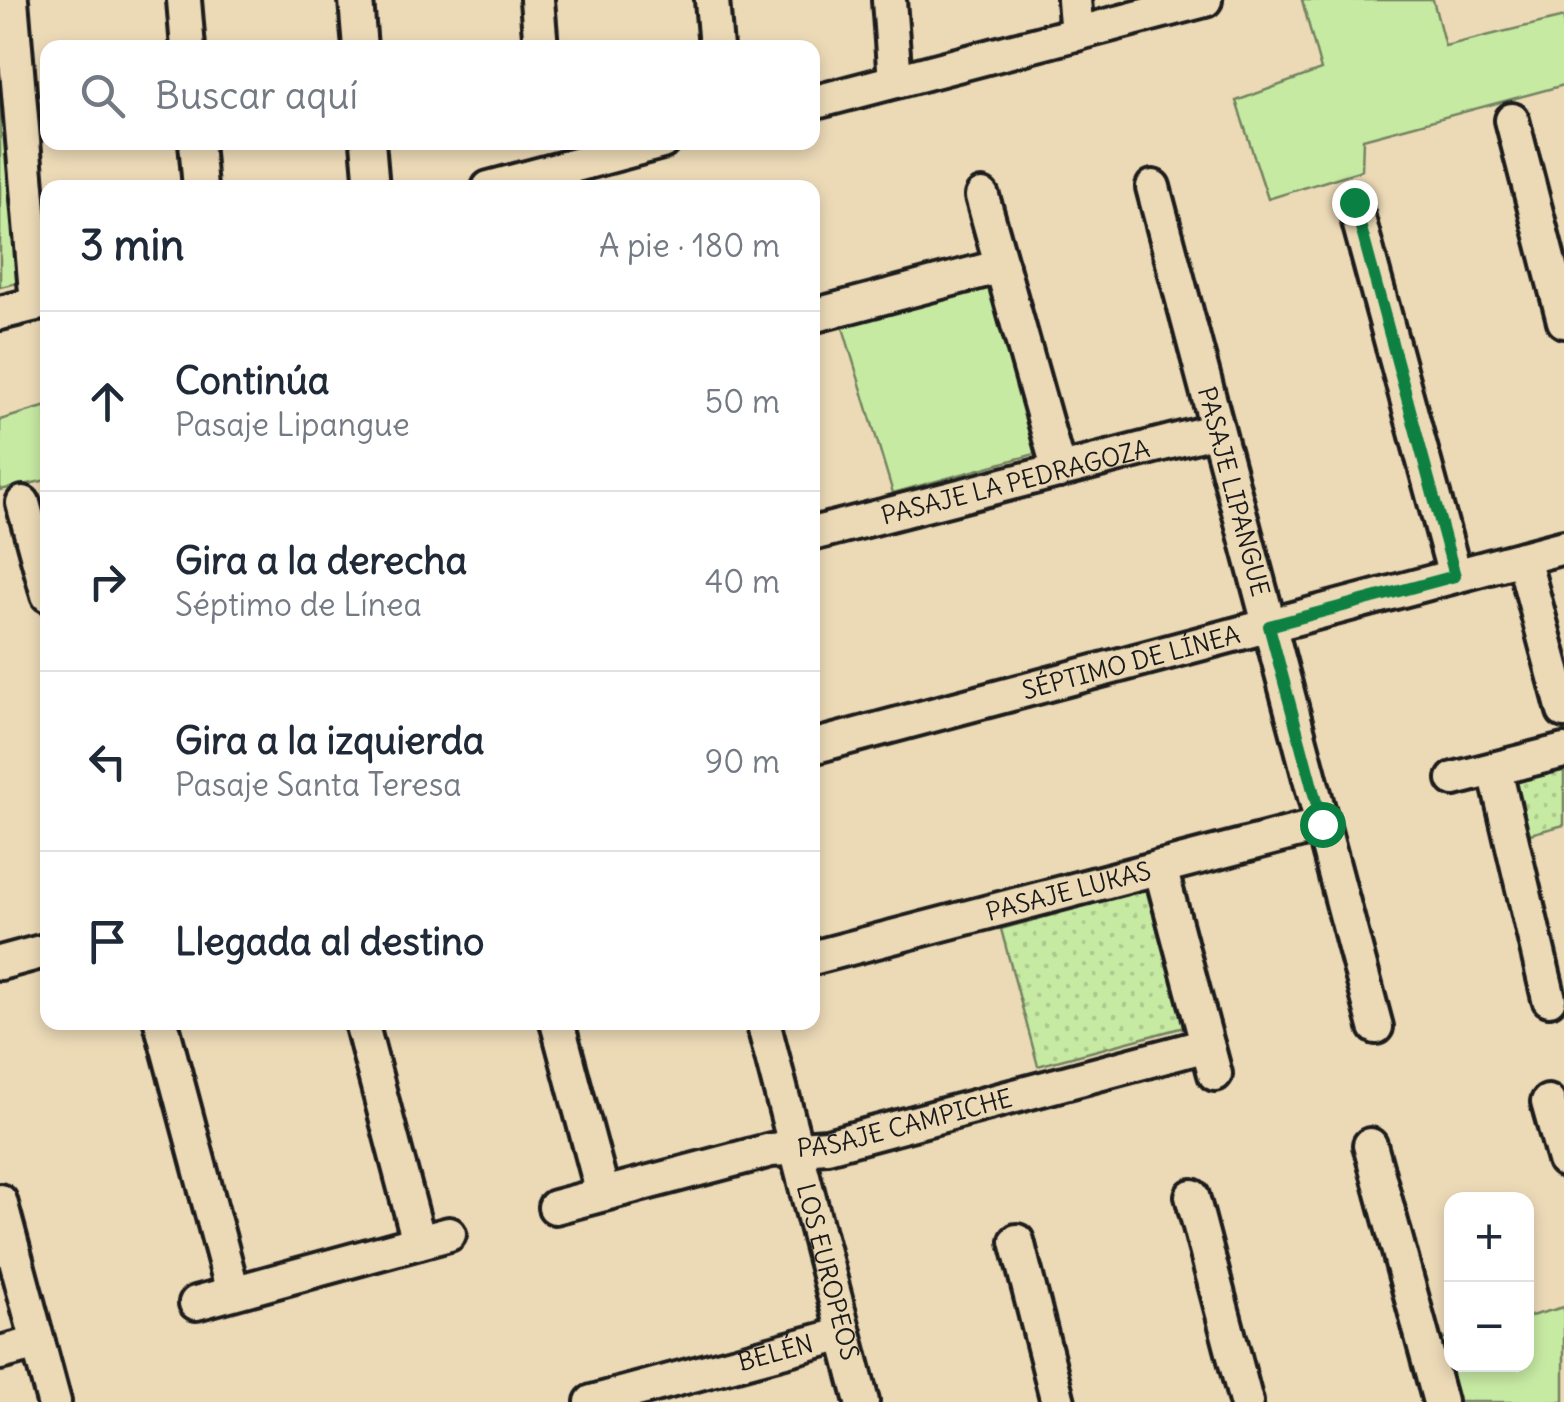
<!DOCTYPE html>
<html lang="es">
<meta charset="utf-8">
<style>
:root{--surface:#fff;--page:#f6f6f7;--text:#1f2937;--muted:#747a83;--line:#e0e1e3}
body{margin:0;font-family:Delius,sans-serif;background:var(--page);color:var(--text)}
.controls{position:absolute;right:30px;bottom:30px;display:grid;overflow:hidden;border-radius:20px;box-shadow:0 5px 15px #0003}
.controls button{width:90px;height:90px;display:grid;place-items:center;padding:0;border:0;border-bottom:2px solid var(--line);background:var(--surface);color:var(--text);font:50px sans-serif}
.stop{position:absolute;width:30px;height:30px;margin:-22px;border:8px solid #0b8043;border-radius:50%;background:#fff}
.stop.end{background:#0b8043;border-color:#fff;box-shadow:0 2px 10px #0008}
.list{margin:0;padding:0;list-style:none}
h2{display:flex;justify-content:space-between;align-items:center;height:130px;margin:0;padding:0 40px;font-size:42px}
h2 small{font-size:32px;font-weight:400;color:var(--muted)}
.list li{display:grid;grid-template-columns:65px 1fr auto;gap:30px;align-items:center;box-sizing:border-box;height:180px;padding:0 40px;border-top:2px solid var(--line)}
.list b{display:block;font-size:38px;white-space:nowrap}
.list p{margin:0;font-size:32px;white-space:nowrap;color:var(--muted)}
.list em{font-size:32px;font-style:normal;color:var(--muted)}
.icon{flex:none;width:55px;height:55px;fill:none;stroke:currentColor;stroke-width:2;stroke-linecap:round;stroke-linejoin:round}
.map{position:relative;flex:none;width:1564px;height:1402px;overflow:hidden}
.search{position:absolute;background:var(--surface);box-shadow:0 5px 15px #0003;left:40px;top:40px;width:780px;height:110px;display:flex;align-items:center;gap:25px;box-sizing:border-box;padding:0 35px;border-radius:20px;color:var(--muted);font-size:38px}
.panel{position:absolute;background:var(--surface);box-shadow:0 5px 15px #0003;left:40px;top:180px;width:780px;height:850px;border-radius:20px}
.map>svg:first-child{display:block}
.grass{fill:url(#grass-dots);stroke:#728360;stroke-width:2.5}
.green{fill:#c7eaa3;stroke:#728360;stroke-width:2.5}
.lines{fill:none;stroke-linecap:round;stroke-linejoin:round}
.minor-casing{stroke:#1c1c1c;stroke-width:40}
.minor{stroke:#ecdab7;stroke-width:32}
.route{stroke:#0b8043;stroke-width:12}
.labels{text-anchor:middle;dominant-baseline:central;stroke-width:10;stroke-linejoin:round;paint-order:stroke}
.street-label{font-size:25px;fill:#1c1c1c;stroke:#ecdab7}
</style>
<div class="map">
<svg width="1564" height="1402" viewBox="0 0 1564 1402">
<defs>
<pattern id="grass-dots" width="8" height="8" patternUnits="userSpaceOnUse" patternTransform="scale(2.5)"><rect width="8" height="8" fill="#c7eaa3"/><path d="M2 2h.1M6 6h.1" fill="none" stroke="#aac88c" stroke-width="1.8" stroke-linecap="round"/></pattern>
</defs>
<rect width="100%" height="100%" fill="#ecdab7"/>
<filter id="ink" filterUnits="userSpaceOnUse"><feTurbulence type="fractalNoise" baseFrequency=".01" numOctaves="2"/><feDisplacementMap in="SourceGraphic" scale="20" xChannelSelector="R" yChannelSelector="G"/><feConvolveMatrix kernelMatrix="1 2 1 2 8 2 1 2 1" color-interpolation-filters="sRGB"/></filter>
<g filter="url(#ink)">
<!-- grass -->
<path class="grass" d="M1564,769V825L1530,834L1515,783Z
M1146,889L1184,1027L1038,1066L1001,929Z"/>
<!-- green -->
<path class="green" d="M0,0L22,282L0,287Z
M1302,0H1433L1445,46L1564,17V85L1363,139L1362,170L1268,199L1236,101L1321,70Z
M991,283L1042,452L893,493L841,321Z
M47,406V480L0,490V420Z
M1564,1307V1402H1456L1439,1340L1451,1337L1452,1364H1526L1527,1317Z"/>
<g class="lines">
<defs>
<g id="minor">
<path d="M11,0L37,304"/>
<path d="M184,0L188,48"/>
<path d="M356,0L360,48"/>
<path d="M537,0L541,48"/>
<path d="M712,0L716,48"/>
<path d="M889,0L895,81"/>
<path d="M1074,0L1077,34"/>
<path d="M812,103L1205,0"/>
<path d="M1512,120L1564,321"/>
<path d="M196,142L200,188"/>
<path d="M368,142L372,188"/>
<path id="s1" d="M1153,187L1376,1027"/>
<path d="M489,188L662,142"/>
<path d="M982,196L1059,471"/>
<path d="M1354,203L1455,576"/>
<path d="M0,313L48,301"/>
<path d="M812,316L1002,266"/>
<path d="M23,503L48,595"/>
<path id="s2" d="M812,534L1217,430"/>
<path d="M1523,558L1564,711"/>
<path id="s3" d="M812,747L1564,547"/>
<path d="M1495,770L1549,999"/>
<path d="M1454,779L1564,751"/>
<path d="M1160,867L1215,1074"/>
<path id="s4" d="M812,958L1322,825"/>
<path d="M0,963L48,950"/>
<path d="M161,1022L233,1292"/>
<path d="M361,1022L419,1242"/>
<path d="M557,1022L603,1194"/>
<path id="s5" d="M763,1022L862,1402"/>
<path d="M1548,1102L1564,1160"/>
<path d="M1370,1145L1440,1402"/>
<path d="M1192,1196L1246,1402"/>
<path d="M0,1201L54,1402"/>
<path id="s6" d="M555,1207L771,1150L827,1146L1207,1045"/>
<path d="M1017,1241L1058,1402"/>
<path d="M196,1303L449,1234"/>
<path d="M0,1353L38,1343"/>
<path id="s7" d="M592,1402L844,1334"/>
</g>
</defs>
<!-- minor casing -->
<use href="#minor" class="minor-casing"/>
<!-- minor -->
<use href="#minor" class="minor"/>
</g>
</g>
<g class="lines" filter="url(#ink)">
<!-- route -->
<path class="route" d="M1322,824L1269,626L1455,576L1354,202"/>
</g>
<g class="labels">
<!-- street labels -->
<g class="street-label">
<text stroke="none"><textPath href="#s2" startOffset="210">PASAJE LA PEDRAGOZA</textPath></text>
<text stroke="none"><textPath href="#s1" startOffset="315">PASAJE LIPANGUE</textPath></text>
<text stroke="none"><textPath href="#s3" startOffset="330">SÉPTIMO DE LÍNEA</textPath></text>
<text stroke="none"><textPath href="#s4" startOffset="265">PASAJE LUKAS</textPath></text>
<text stroke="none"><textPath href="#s6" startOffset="360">PASAJE CAMPICHE</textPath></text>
<text stroke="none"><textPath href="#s5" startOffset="258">LOS EUROPEOS</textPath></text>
<text stroke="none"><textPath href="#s7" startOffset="190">BELÉN</textPath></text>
</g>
</g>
</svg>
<div class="controls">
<button>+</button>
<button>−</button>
</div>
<div class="stop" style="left:1322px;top:824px"></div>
<div class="stop end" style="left:1354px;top:202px"></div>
<div class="search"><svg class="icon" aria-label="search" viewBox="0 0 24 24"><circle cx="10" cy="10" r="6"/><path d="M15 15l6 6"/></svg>Buscar aquí</div>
<section class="panel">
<h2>3 min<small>A pie · 180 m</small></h2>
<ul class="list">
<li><svg class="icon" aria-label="ahead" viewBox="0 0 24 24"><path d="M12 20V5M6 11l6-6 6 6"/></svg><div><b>Continúa</b><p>Pasaje Lipangue</p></div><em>50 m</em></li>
<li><svg class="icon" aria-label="right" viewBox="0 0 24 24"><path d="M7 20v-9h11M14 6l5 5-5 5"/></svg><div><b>Gira a la derecha</b><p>Séptimo de Línea</p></div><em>40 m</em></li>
<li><svg class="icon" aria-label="left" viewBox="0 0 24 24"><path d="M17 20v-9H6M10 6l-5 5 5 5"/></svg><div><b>Gira a la izquierda</b><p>Pasaje Santa Teresa</p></div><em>90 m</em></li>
<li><svg class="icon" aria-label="arrive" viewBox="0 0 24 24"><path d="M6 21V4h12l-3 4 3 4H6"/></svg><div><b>Llegada al destino</b></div></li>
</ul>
</section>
</div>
